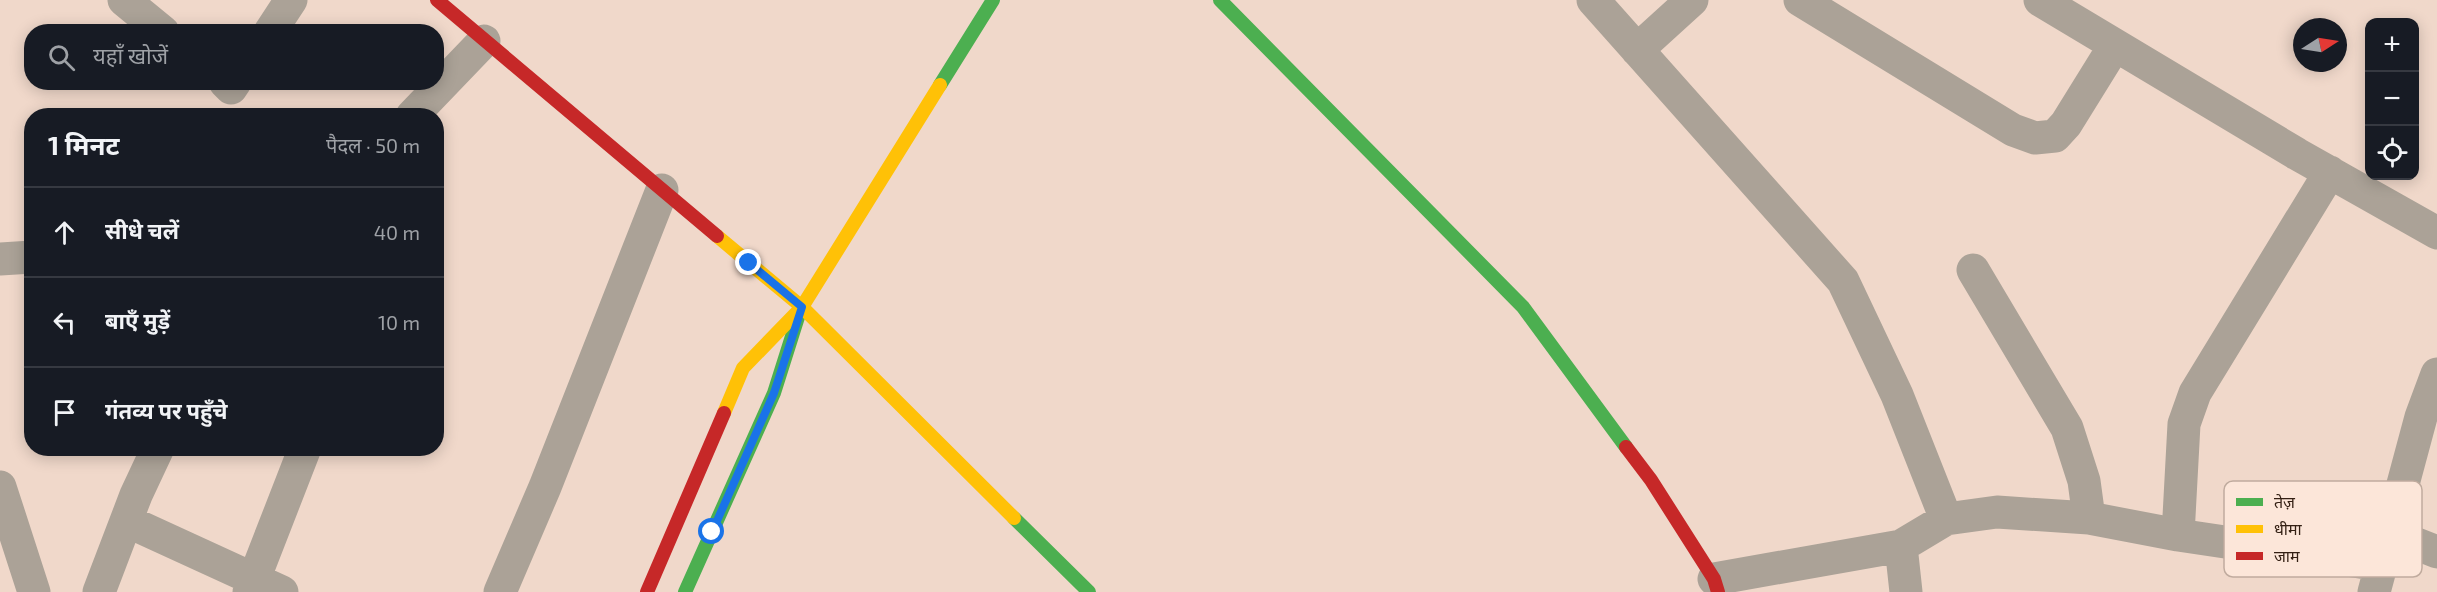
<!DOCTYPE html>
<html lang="hi">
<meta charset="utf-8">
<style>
:root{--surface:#171b24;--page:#242831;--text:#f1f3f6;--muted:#9ea1a6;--line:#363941}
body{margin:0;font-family:"Exo 2","Noto Sans Devanagari",sans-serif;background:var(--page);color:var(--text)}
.controls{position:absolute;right:18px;top:18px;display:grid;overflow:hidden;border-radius:12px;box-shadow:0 3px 15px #0003}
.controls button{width:54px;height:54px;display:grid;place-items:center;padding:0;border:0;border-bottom:2px solid var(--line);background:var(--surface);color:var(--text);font:30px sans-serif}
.compass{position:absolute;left:2293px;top:18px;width:54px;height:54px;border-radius:50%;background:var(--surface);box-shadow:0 3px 15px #0003;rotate:78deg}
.stop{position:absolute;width:18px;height:18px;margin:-14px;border:4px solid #1a73e8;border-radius:50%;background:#fff}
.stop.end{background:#1a73e8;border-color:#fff;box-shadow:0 2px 6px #0008}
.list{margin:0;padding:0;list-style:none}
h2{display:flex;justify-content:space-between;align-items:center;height:78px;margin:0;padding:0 24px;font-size:26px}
h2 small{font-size:20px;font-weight:400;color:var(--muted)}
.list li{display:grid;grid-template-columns:39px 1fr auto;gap:18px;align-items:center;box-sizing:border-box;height:90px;padding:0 24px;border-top:2px solid var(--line)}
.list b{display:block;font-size:22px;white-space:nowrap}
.list em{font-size:20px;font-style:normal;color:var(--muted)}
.icon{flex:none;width:33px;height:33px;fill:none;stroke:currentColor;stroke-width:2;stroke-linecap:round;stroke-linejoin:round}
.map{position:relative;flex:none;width:2437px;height:592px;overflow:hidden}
.search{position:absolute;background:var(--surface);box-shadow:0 3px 15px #0003;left:24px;top:24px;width:420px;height:66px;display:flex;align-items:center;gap:15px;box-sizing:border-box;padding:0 21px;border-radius:24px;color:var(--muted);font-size:22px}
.panel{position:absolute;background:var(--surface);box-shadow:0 3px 15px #0003;left:24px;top:108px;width:420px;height:348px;border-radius:24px}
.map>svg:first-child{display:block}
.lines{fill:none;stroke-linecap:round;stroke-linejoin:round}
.street{stroke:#aba297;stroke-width:33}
.fast{stroke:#4caf50;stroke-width:14}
.slow{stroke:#ffc107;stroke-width:14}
.jam{stroke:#c62828;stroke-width:14}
.route{stroke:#1a73e8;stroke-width:8}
.key{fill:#fce6d9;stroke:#c0ab9e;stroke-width:1.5}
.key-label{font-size:16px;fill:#342014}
</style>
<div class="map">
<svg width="2437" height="592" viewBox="0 0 2437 592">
<rect width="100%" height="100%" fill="#f0d8ca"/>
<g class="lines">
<!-- street -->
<path class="street" d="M124,0L163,32
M1593,0L1843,281L1897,395L1946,519
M1800,0L2013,130L2035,138L2055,136L2066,124L2115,45
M2040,0L2297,154L2437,233
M270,32L291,0
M1637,50L1692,0
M225,82L231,88L235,82
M412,116L484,41
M0,259L32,257
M1973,270L2067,428L2084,481L2089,518
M0,487L34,592
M127,521L282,592
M2389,533L2437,552
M2178,535L2184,424L2195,393L2330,172
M1901,546L1906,592
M1714,579L1901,546L1946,519L1997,512L2089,518L2178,535L2380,565
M99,592L136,495L158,448
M249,592L305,448
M500,592L545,487L662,190
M2374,592L2421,417L2437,374"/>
<!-- fast -->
<path class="fast" d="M1220,0L1523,307L1626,447
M940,85L993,0
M1014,518L1089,592
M685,592L774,393L799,314"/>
<!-- slow -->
<path class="slow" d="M717,236L802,307L1014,518
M724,413L743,368L802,307L940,85"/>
<!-- jam -->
<path class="jam" d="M437,0L717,236
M1626,447L1651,480L1714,579L1718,592
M647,592L724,413"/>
</g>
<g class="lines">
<!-- route -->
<path class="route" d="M712,532L774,393L802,307L749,263"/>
</g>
<!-- legend -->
<rect x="2224" y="481" width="198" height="96" rx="9" class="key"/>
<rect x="2236" y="498" width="27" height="8" fill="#4caf50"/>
<rect x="2236" y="525" width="27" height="8" fill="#ffc107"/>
<rect x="2236" y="552" width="27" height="8" fill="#c62828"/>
<g class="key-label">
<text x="2274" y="508">तेज़</text>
<text x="2274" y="535">धीमा</text>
<text x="2274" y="562">जाम</text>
</g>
</svg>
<div class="controls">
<button>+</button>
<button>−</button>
<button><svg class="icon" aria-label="locate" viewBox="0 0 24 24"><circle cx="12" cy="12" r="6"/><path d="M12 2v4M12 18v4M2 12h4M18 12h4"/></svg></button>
</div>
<svg class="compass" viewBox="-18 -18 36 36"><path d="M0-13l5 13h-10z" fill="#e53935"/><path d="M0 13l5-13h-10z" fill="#9ea1a6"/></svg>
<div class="stop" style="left:712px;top:532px"></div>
<div class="stop end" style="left:749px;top:263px"></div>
<div class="search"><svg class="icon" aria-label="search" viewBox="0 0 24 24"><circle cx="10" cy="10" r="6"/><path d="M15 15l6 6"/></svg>यहाँ खोजें</div>
<section class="panel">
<h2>1 मिनट<small>पैदल · 50 m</small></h2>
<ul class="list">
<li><svg class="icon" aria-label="ahead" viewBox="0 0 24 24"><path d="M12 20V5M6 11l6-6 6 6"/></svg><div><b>सीधे चलें</b></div><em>40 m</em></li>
<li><svg class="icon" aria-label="left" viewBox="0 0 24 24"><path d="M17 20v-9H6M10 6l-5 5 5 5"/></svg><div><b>बाएँ मुड़ें</b></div><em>10 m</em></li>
<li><svg class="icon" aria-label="arrive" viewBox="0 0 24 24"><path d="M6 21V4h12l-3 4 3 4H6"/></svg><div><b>गंतव्य पर पहुँचे</b></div></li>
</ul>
</section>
</div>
